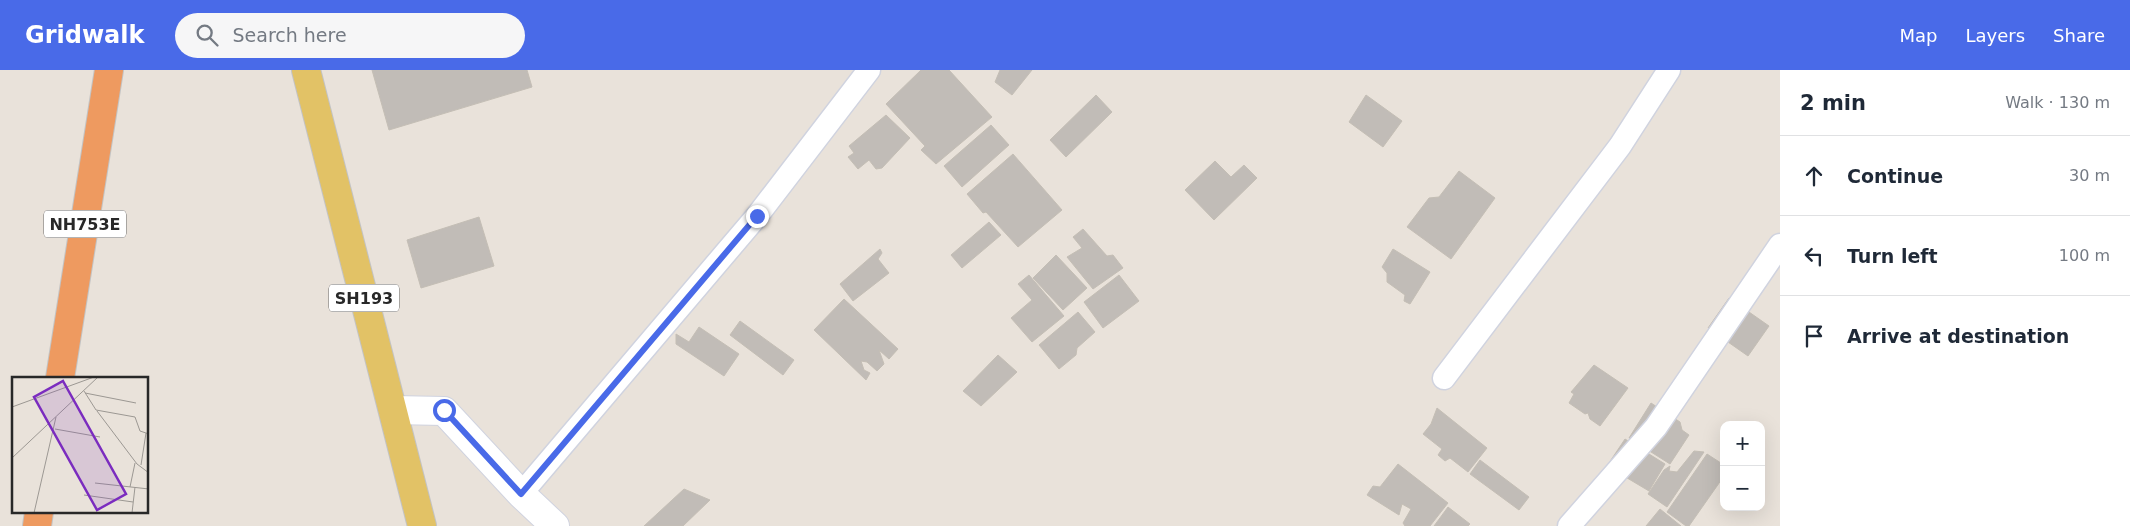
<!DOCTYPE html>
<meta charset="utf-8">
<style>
:root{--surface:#fff;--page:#f6f6f7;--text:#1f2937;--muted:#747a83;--line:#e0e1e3;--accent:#496ae8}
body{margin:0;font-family:"DejaVu Sans",sans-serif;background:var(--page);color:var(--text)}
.controls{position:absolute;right:15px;bottom:15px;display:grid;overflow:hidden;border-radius:10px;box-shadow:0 5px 20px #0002}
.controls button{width:45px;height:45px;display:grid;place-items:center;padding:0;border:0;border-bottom:1px solid var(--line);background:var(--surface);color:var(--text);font:25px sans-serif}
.stop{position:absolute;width:15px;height:15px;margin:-11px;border:4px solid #496ae8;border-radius:50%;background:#fff}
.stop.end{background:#496ae8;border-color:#fff;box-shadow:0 1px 5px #0008}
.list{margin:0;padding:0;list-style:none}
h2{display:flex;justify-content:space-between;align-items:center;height:65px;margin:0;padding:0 20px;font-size:21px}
h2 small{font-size:16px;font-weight:400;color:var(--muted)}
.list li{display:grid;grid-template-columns:32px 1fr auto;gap:15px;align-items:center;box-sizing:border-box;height:80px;padding:0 20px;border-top:1px solid var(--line)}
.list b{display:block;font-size:19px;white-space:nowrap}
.list em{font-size:16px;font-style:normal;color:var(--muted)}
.icon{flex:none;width:28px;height:28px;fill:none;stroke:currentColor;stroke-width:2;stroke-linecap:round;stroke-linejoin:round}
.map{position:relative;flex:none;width:1780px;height:456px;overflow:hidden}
header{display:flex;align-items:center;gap:30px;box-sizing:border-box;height:70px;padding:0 25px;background:var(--accent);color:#fff}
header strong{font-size:24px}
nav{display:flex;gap:28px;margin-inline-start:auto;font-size:18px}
.search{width:350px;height:45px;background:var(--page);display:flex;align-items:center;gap:12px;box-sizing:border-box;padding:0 18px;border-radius:28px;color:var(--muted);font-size:19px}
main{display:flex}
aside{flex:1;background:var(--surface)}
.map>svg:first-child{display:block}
.building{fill:#c1bcb7;stroke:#c4beb5}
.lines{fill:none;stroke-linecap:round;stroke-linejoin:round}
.street-casing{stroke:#d0d3df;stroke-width:25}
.secondary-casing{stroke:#d0d3df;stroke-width:30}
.primary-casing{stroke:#c3c3c3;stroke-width:30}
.highway-casing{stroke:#c3c3c3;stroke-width:30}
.street{stroke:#fff;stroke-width:22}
.secondary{stroke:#fff;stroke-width:28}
.primary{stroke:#e2c266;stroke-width:28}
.highway{stroke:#ee9a60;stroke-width:28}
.route{stroke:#496ae8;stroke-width:6}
.labels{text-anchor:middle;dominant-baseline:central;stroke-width:4;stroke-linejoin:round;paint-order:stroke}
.shield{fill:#fff;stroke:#686868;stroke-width:1}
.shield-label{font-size:16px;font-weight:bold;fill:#282828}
.inset-road{fill:none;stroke:#9c9893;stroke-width:1}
.view{fill:#7b2cbf;fill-opacity:0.15;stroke:#7b2cbf;stroke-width:2.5}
.inset-edge{fill:none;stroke:#282828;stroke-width:2.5}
</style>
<header>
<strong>Gridwalk</strong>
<div class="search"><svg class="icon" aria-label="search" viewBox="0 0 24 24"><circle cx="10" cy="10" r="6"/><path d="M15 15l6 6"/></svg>Search here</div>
<nav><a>Map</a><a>Layers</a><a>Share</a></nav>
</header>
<main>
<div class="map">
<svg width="1780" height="456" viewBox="0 0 1780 456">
<rect width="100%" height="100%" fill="#e9e2da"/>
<!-- building -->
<path class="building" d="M372,0H527L532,17L389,60Z
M921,0H949L992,47L936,94L921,80L925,76L886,34Z
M1000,0H1032L1012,25L995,12Z
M1096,25L1112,42L1066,87L1050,70Z
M1366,25L1402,51L1383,77L1349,52Z
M886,45L910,68L882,98L876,99L869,90L858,99L848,87L854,83L849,76Z
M991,55L1009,75L962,117L944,96Z
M1013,84L1062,140L1018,177L986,142L983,143L967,124Z
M1215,91L1231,107L1244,95L1257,108L1214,150L1185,120Z
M1459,101L1495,128L1451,189L1407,157L1429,128L1439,127Z
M479,147L494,196L421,218L407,170Z
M989,152L1001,165L962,198L951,185Z
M1083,159L1107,186L1113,185L1123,198L1093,219L1067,187L1082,178L1073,167Z
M880,179L882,183L878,189L889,203L853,231L840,214Z
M1393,179L1430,202L1410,234L1404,231L1405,225L1387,212V203L1382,197Z
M1056,185L1087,218L1063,240L1033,208Z
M1029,205L1064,246L1032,272L1011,248L1032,230L1018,214Z
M1119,205L1139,231L1103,258L1084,232Z
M1729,228L1769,256L1748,286L1708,258Z
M844,229L898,279L889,289L879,280L884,294L877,301L867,292L861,291L864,300L870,303L866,310L814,260Z
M1078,242L1095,262L1077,278L1076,285L1059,299L1039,275Z
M740,251L794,290L783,305L730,265Z
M699,257L739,284L724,306L676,274V264L689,272Z
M998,285L1017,302L981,336L963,321Z
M1594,295L1628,318L1600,356L1590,349L1588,343L1585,344L1569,333L1574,324L1571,322Z
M1651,333L1680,352L1682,360L1689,365L1670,394L1629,368Z
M1437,338L1487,378L1468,402L1450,388L1445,391L1438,385L1442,379L1423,364L1431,354Z
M1625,369L1665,394L1649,421L1607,396Z
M1694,381L1704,382L1667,437L1648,424L1664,400L1670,396L1669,401L1677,402Z
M1707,384L1724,395V406L1689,456H1686L1667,442Z
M1480,390L1529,427L1519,440L1470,404Z
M1398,394L1448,433L1430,456H1405L1403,453L1411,439L1402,434L1399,445L1367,425L1373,416L1380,417Z
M684,419L710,430L683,456H644Z
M1448,437L1470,454L1468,456H1434Z
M1660,439L1681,456H1646Z"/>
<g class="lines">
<defs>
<path id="street" d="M1444,308L1620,76L1669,0
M521,424L757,146L869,0
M1569,456L1656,357L1780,175"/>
<path id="secondary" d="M393,340L444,341L521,424L555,456"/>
<path id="primary" d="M306,0L422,456"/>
<path id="highway" d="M60,308L109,0
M37,456L39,442"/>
</defs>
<!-- street casing -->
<use href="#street" class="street-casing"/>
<!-- secondary casing -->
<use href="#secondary" class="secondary-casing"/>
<!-- primary casing -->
<use href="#primary" class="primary-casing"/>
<!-- highway casing -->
<use href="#highway" class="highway-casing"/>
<!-- street -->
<use href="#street" class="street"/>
<!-- secondary -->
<use href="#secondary" class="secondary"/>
<!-- primary -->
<use href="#primary" class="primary"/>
<!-- highway -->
<use href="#highway" class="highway"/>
</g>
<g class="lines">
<!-- route -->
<path class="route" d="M444,340L521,424L757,146"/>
</g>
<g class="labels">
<!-- shield labels -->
<g class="shield">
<rect x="44" y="140.5" width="82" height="27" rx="4"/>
<rect x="329" y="214.5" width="70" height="27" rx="4"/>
</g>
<g class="shield-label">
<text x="85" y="154">NH753E</text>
<text x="364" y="228">SH193</text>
</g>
</g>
<!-- overview -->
<g transform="translate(12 307)">
<rect width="136" height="136" fill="#e9e2da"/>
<path class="inset-road" d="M72,14L84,33L123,40L128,54L137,57M73,16L124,26M0,30L82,0M85,34L125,87L137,96M43,52L88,60M0,81L86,0M129,88L134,56M83,106L137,112M118,110L123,86M72,118L121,125M22,136L44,40M120,136L123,110"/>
<path class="view" d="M51,4L114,117L85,133L22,20Z"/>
<rect width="136" height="136" class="inset-edge"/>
</g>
</svg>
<div class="controls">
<button>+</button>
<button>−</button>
</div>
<div class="stop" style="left:444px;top:340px"></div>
<div class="stop end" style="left:757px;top:146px"></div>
</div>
<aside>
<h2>2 min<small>Walk · 130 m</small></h2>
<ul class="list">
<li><svg class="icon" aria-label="ahead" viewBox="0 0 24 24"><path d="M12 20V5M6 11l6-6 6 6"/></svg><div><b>Continue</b></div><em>30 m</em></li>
<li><svg class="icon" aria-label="left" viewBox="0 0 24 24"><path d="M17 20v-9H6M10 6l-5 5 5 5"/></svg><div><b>Turn left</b></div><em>100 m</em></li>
<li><svg class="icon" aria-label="arrive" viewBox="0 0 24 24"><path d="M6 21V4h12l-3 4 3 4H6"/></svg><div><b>Arrive at destination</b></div></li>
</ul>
</aside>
</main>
